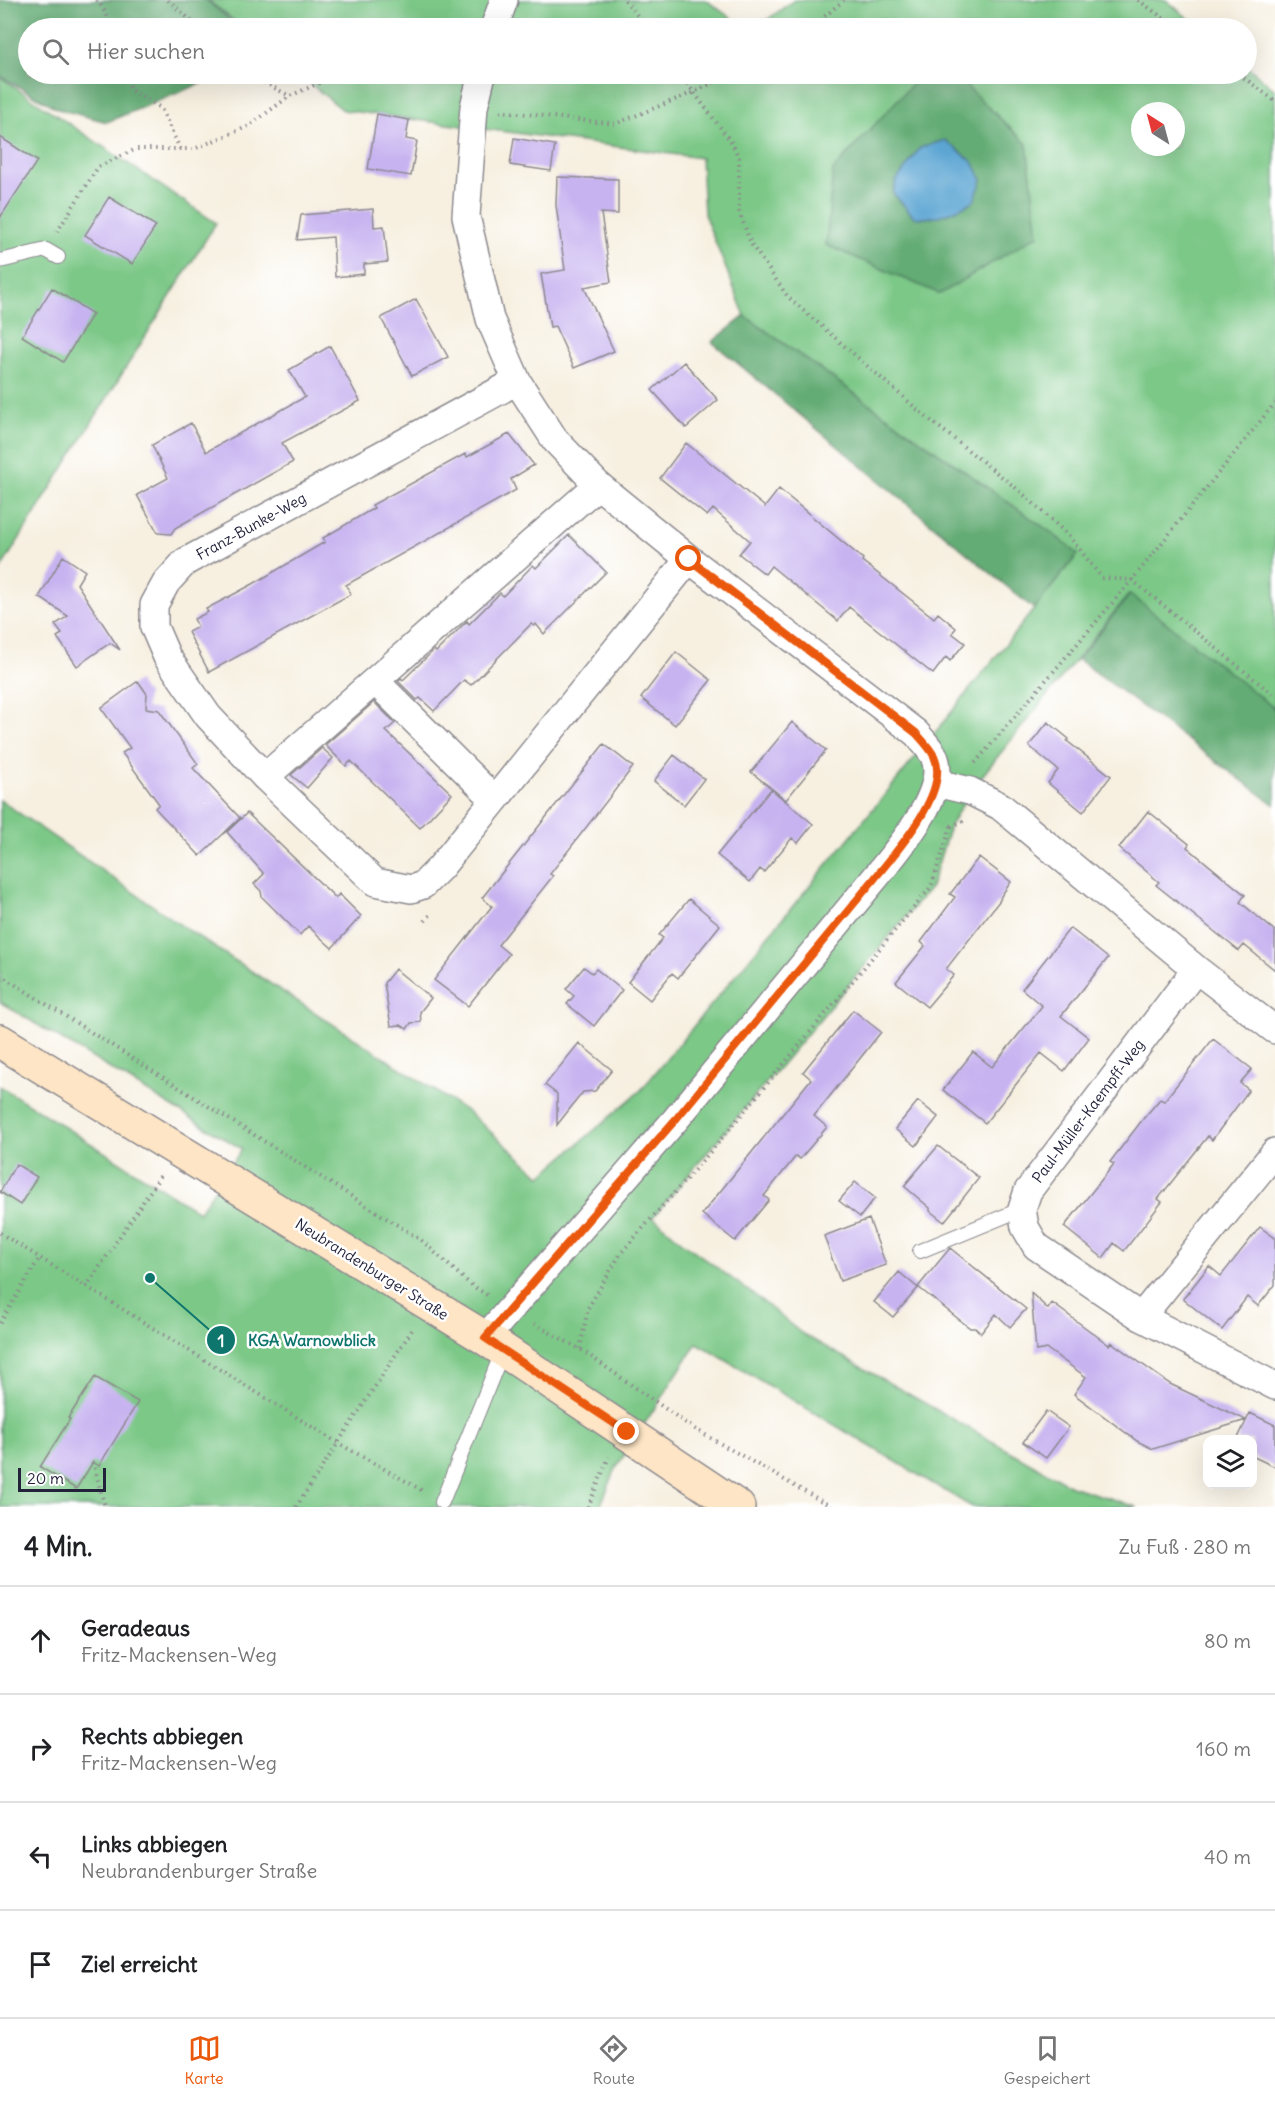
<!DOCTYPE html>
<html lang="de">
<meta charset="utf-8">
<style>
:root{--surface:#fff;--page:#f6f6f6;--text:#202124;--muted:#757577;--line:#e0e0e0;--accent:#ea580c}
body{margin:0;font-family:Delius,sans-serif;background:var(--page);color:var(--text)}
.controls{position:absolute;right:18px;bottom:18px;display:grid;overflow:hidden;border-radius:12px;box-shadow:0 6px 24px #0002}
.controls button{width:54px;height:54px;display:grid;place-items:center;padding:0;border:0;border-bottom:2px solid var(--line);background:var(--surface);color:var(--text);font:30px sans-serif}
.compass{position:absolute;left:1131px;top:102px;width:54px;height:54px;border-radius:50%;background:var(--surface);box-shadow:0 6px 24px #0002;rotate:324deg}
.scale{position:absolute;left:18px;bottom:15px;width:88px;box-sizing:border-box;padding-left:6px;border:3px solid #22223b;border-top:0;font-size:16px;line-height:21px;white-space:nowrap;color:#22223b;-webkit-text-stroke:4px #fff;paint-order:stroke}
.stop{position:absolute;width:18px;height:18px;margin:-14px;border:4px solid #ea580c;border-radius:50%;background:#fff}
.stop.end{background:#ea580c;border-color:#fff;box-shadow:0 2px 6px #0008}
.list{margin:0;padding:0;list-style:none}
h2{display:flex;justify-content:space-between;align-items:center;height:78px;margin:0;padding:0 24px;font-size:26px}
h2 small{font-size:20px;font-weight:400;color:var(--muted)}
.list li{display:grid;grid-template-columns:39px 1fr auto;gap:18px;align-items:center;box-sizing:border-box;height:108px;padding:0 24px;border-top:2px solid var(--line)}
.list b{display:block;font-size:22px;white-space:nowrap}
.list p{margin:0;font-size:20px;white-space:nowrap;color:var(--muted)}
.list em{font-size:20px;font-style:normal;color:var(--muted)}
.icon{flex:none;width:33px;height:33px;fill:none;stroke:currentColor;stroke-width:2;stroke-linecap:round;stroke-linejoin:round}
.map{position:relative;flex:none;width:1275px;height:1507px;overflow:hidden}
.search{position:absolute;background:var(--surface);box-shadow:0 6px 24px #0002;left:18px;right:18px;top:18px;height:66px;display:flex;align-items:center;gap:15px;box-sizing:border-box;padding:0 21px;border-radius:33px;color:var(--muted);font-size:22px}
.sheet{height:510px;background:var(--surface)}
nav{display:flex;justify-content:space-around;align-items:center;box-sizing:border-box;height:84px;border-top:2px solid var(--line);background:var(--surface);font-size:16px;color:var(--muted)}
nav a{display:grid;justify-items:center;gap:3px}
nav .on{color:var(--accent)}
.map>svg:first-child{display:block}
.green{fill:#7bc887;stroke:#4e7561;stroke-width:1.5;fill-rule:evenodd}
.forest{fill:#64ac74;stroke:#436758;stroke-width:1.5}
.water{fill:#5ca5d3;stroke:#3f6487;stroke-width:1.5}
.building{fill:#c7b3f0}
.lines{fill:none;stroke-linecap:round;stroke-linejoin:round}
.lane-casing{stroke:#8c898e;stroke-width:16}
.street-casing{stroke:#8c898e;stroke-width:30}
.secondary-casing{stroke:#8c898e;stroke-width:36}
.path{stroke:#8c898e;stroke-width:4;stroke-dasharray:1.5 4.5;stroke-linecap:butt}
.lane{stroke:#fff;stroke-width:14}
.street{stroke:#fff;stroke-width:27}
.secondary{stroke:#fde5c5;stroke-width:33}
.route{stroke:#ea580c;stroke-width:8}
.labels{text-anchor:middle;dominant-baseline:central;stroke-width:5;stroke-linejoin:round;paint-order:stroke}
.street-label{font-size:15px;fill:#22223b;stroke:#fff}
.leader{fill:none;stroke:#0f766e;stroke-width:2}
.callout-dot{fill:#0f766e;stroke:#fff;stroke-width:2}
.mark-label{font-size:18px;text-anchor:middle;font-weight:bold;fill:#fff}
.callout-label{font-size:16px;text-anchor:middle;font-weight:bold;fill:#0f766e;stroke:#fff;stroke-width:5;stroke-linejoin:round;paint-order:stroke}
</style>
<div class="map">
<svg width="1275" height="1507" viewBox="0 0 1275 1507">
<rect width="100%" height="100%" fill="#fff"/>
<filter id="ink" filterUnits="userSpaceOnUse"><feTurbulence type="fractalNoise" baseFrequency=".0167" numOctaves="2"/><feDisplacementMap in="SourceGraphic" scale="12" xChannelSelector="R" yChannelSelector="G"/><feConvolveMatrix kernelMatrix="1 2 1 2 8 2 1 2 1" color-interpolation-filters="sRGB"/></filter>
<filter id="wash" filterUnits="userSpaceOnUse"><feTurbulence type="fractalNoise" baseFrequency=".008" numOctaves="4" result="noise"/><feDisplacementMap in="SourceGraphic" scale="24" xChannelSelector="R" yChannelSelector="G"/><feGaussianBlur stdDeviation="1.35" result="paint"/><feColorMatrix in="noise" values="0 0 0 0 0 0 0 0 0 0 0 0 0 0 0 0 0 1.4 0 .05"/><feComposite in="paint" operator="in"/></filter>
<g filter="url(#wash)">
<rect width="100%" height="100%" fill="#f7f0e1"/>
<!-- green -->
<path class="green" d="M208,0H706L745,28H243Z
M794,0H1166L1200,28H756Z
M1247,66L1275,90V709L1129,594L970,791L950,826L931,887L653,1217L681,1241L761,1300L801,1333L1071,1486L1137,1507H972L697,1343L617,1466L600,1507H0V1086L199,1212L242,1149L0,1002V800L188,930L468,1112L541,1176L641,1090L901,775L1078,554L1049,531L745,316L704,214L701,158L343,110L298,74H1246ZM1140,111H1176V147H1140Z
M0,77L216,223L0,570Z"/>
<!-- forest -->
<path class="forest" d="M0,0H206L240,28H28V74H224L107,122L58,109L0,76Z
M915,81L963,83L1027,144L1038,235L940,294L826,245L833,170Z
M745,316L1049,531L1078,554L1034,609L712,342Z
M1130,594L1275,709V805L1078,659Z"/>
<!-- water -->
<path class="water" d="M945,140L973,162L982,180L974,201C954,211 936,221 914,217L893,193L896,181L920,148Z"/>
<g id="blocks">
<!-- building -->
<path class="building" d="M377,114L409,120L406,139L417,141L411,176L368,169Z
M0,137L37,161L0,218Z
M514,138L555,145L551,171L510,165Z
M557,177L618,179V214L601,213L611,282L584,287L614,351L574,368L555,326L550,327L541,274L565,270L556,205Z
M109,197L156,226L132,264L85,235Z
M373,209L374,227L384,226L388,262L364,264V274L335,277L333,237L297,240L301,215Z
M52,288L93,314L63,362L22,336Z
M416,299L448,357L412,376L381,318Z
M330,346L360,401L282,443L293,462L175,528L171,534L158,533L137,495L168,478L152,445L191,423L206,452L305,397L289,370Z
M684,362L718,400L686,428L652,390Z
M509,434L534,465L511,479L516,490L346,585L351,594L209,672L188,632L198,627L194,619L208,612L206,609L253,584L325,542L323,538L374,508L372,505L465,454L467,457Z
M686,443L765,507L779,489L863,559L862,561L934,618L938,613L956,628L952,633L965,643L950,661L946,657L933,674L849,607L838,621L771,566L765,574L739,554L750,541L713,509L707,516L660,478Z
M569,535L606,572L544,634L536,624L534,626L531,624L471,685L464,680L434,711L420,698L417,700L398,681L401,678L403,680L434,650L436,652L467,621L469,624L500,593L503,596L533,565L536,568Z
M63,556L85,571L77,584L120,650L110,643L77,666L57,637L62,634L55,625L68,616L39,597Z
M676,652L711,680L675,725L641,698Z
M138,681L147,694L146,708L159,710L198,764L193,768L240,818L200,856L155,808L159,804L122,753L130,748L101,708Z
M374,702L395,723L386,731L452,794L420,828L351,761L346,766L325,745Z
M792,722L826,750L786,800L751,772Z
M1048,722L1069,739L1067,741L1111,776L1083,812L1048,783L1058,770L1029,746Z
M604,744L633,767L550,874L553,876L498,945L509,954L468,1006L434,980L492,906L482,898Z
M322,748L333,758L307,788L291,775Z
M674,755L704,779L684,805L654,781Z
M771,789L813,824L798,843L792,838L764,872L760,869L750,882L717,855Z
M1148,811L1189,844L1187,847L1245,895L1240,902L1275,931V970L1244,945L1239,951L1156,885L1159,882L1119,848Z
M247,813L336,898L339,894L361,916L332,948L308,926L300,935L262,897L261,891L254,884L264,874L227,832Z
M979,857L1011,882L1001,896L1000,900L946,969L954,975L927,1007L896,982L925,946L921,942L955,897L950,894Z
M689,899L720,925L678,978L672,973L650,1000L628,982L663,938L659,935Z
M1070,928L1108,958L1061,1016L1089,1038L1064,1071L1041,1053L985,1123L943,1090L973,1052L992,1067L1042,1006L1022,989Z
M584,967L592,973L596,969L622,990L594,1026L567,1004L574,996L566,989Z
M395,969L431,998L420,1012L421,1022L411,1023L407,1029L401,1025L391,1026L384,983Z
M853,1010L881,1032L814,1116L827,1127L800,1159L796,1156L764,1196L769,1200L735,1241L702,1214L811,1079L803,1072Z
M1213,1039L1252,1069L1240,1083L1249,1090L1212,1140L1208,1136L1158,1199L1162,1202L1124,1251L1114,1243L1103,1258L1064,1227L1114,1164L1110,1162L1143,1119L1160,1099L1164,1101Z
M579,1043L612,1070L595,1091L583,1092L557,1125V1094L545,1085Z
M918,1101L938,1117L916,1146L895,1129Z
M938,1146L979,1178L944,1222L930,1211V1208L904,1186Z
M16,1164L37,1177L20,1205L0,1192Z
M855,1182L875,1198L860,1217L839,1201Z
M869,1219L886,1265L840,1281L824,1236Z
M1260,1227L1275,1238V1285L1258,1306L1247,1297L1222,1330L1183,1299L1209,1266L1221,1276Z
M950,1248L1026,1309L1010,1327L996,1314L981,1333L975,1328H970L918,1287Z
M899,1272L918,1288L893,1317L874,1302Z
M1031,1293L1048,1309L1052,1303L1109,1345L1111,1342L1170,1384L1246,1420L1153,1449L1137,1441L1074,1394L1086,1377L1047,1349L1036,1351Z
M95,1377L138,1402L99,1466L93,1462L76,1489L40,1467L70,1419L68,1418Z
M1046,1411L1069,1427L1046,1458L1023,1442Z
M1250,1413L1275,1425V1467L1252,1456V1440H1237Z"/>
</g>
</g>
<g filter="url(#ink)">
<use href="#blocks" fill-opacity="0" stroke="#8c898e" stroke-width="1.5"/>
<g class="lines">
<defs>
<path id="lane" d="M0,261L46,250L58,257
M920,1251L1022,1209
M442,1502L503,1350"/>
<path id="street" d="M494,28L504,0
M482,74L474,107L466,216L490,319L517,381L555,440L598,485L689,559L916,733C922,740 930,748 934,756C950,791 896,852 875,878L676,1119L485,1338
M517,381L185,562L166,583L154,605V627L167,657L208,716L265,777L375,882L411,889L423,885L440,868L689,559
M375,681L495,800
M265,777L598,485
M936,783L970,791L1000,806L1196,969L1275,1030
M1196,969L1028,1191L1022,1209L1025,1227L1036,1246L1141,1317L1275,1386
M1141,1317L1275,1152"/>
<path id="secondary" d="M0,1041L485,1338L738,1507"/>
</defs>
<!-- lane casing -->
<use href="#lane" class="lane-casing"/>
<!-- street casing -->
<use href="#street" class="street-casing"/>
<!-- secondary casing -->
<use href="#secondary" class="secondary-casing"/>
<!-- path -->
<path class="path" d="M97,0L106,13L111,28
M168,0L199,28
M625,0L647,28
M1138,0L1177,28
M811,28L844,0
M125,74L131,90L161,108L180,149
M248,74L290,96
M680,74L732,143L739,158V211L751,244L788,297L925,416L1021,492L1069,536L1102,578L1132,580L1275,696
M1239,74L1275,101
M500,111L615,124L694,92L731,74
M57,232L98,167L136,149H194L247,127L290,96L339,74
M975,763L1132,580L1275,403
M951,826L966,820
M425,921L431,914
M0,975L421,1240L470,1284L487,1295
M0,1233L338,1443L425,1492
M86,1287L161,1175
M0,1323L39,1259
M534,1324L580,1349L693,1428L832,1507
M580,1349L588,1308L621,1253L712,1150L931,887L952,823
M93,1462L105,1507
M296,1507L412,1330
M588,1507L609,1457"/>
<!-- lane -->
<use href="#lane" class="lane"/>
<!-- street -->
<use href="#street" class="street"/>
<!-- secondary -->
<use href="#secondary" class="secondary"/>
</g>
</g>
<g class="lines" filter="url(#ink)">
<!-- route -->
<path class="route" d="M627,1432L485,1338L676,1119L875,878C896,852 951,791 934,756C930,748 922,740 916,733L689,559"/>
</g>
<g class="labels">
<!-- street labels -->
<g class="street-label">
<text transform="translate(251 526) rotate(-29)">Franz-Bunke-Weg</text>
<text transform="translate(1088 1111) rotate(-53)">Paul-Müller-Kaempff-Weg</text>
<text transform="translate(372 1269) rotate(32)">Neubrandenburger Straße</text>
</g>
</g>
<!-- callouts -->
<path class="leader" d="M150 1278L221 1340"/>
<g class="callout-dot">
<circle cx="150" cy="1278" r="6"/>
<circle cx="221" cy="1340" r="15"/>
</g>
<g class="mark-label">
<text x="221" y="1347">1</text>
</g>
<g class="callout-label">
<text x="312" y="1346">KGA Warnowblick</text>
</g>
</svg>
<div class="controls">
<button><svg class="icon" aria-label="layers" viewBox="0 0 24 24"><path d="M12 4l9 5-9 5-9-5zM3 14l9 5 9-5"/></svg></button>
</div>
<svg class="compass" viewBox="-18 -18 36 36"><path d="M0-13l5 13h-10z" fill="#e53935"/><path d="M0 13l5-13h-10z" fill="#757577"/></svg>
<div class="scale">20 m</div>
<div class="stop" style="left:689px;top:559px"></div>
<div class="stop end" style="left:627px;top:1432px"></div>
<div class="search"><svg class="icon" aria-label="search" viewBox="0 0 24 24"><circle cx="10" cy="10" r="6"/><path d="M15 15l6 6"/></svg>Hier suchen</div>
</div>
<section class="sheet">
<h2>4 Min.<small>Zu Fuß · 280 m</small></h2>
<ul class="list">
<li><svg class="icon" aria-label="ahead" viewBox="0 0 24 24"><path d="M12 20V5M6 11l6-6 6 6"/></svg><div><b>Geradeaus</b><p>Fritz-Mackensen-Weg</p></div><em>80 m</em></li>
<li><svg class="icon" aria-label="right" viewBox="0 0 24 24"><path d="M7 20v-9h11M14 6l5 5-5 5"/></svg><div><b>Rechts abbiegen</b><p>Fritz-Mackensen-Weg</p></div><em>160 m</em></li>
<li><svg class="icon" aria-label="left" viewBox="0 0 24 24"><path d="M17 20v-9H6M10 6l-5 5 5 5"/></svg><div><b>Links abbiegen</b><p>Neubrandenburger Straße</p></div><em>40 m</em></li>
<li><svg class="icon" aria-label="arrive" viewBox="0 0 24 24"><path d="M6 21V4h12l-3 4 3 4H6"/></svg><div><b>Ziel erreicht</b></div></li>
</ul>
</section>
<nav>
<a class="on"><svg class="icon" aria-label="map" viewBox="0 0 24 24"><path d="M3 6l6-2 6 2 6-2v14l-6 2-6-2-6 2zM9 4v14M15 6v14"/></svg>Karte</a>
<a><svg class="icon" aria-label="directions" viewBox="0 0 24 24"><path d="M12 3l9 9-9 9-9-9zM9 14v-3h6M13 9l2 2-2 2"/></svg>Route</a>
<a><svg class="icon" aria-label="saved" viewBox="0 0 24 24"><path d="M7 4h10v16l-5-4-5 4z"/></svg>Gespeichert</a>
</nav>
